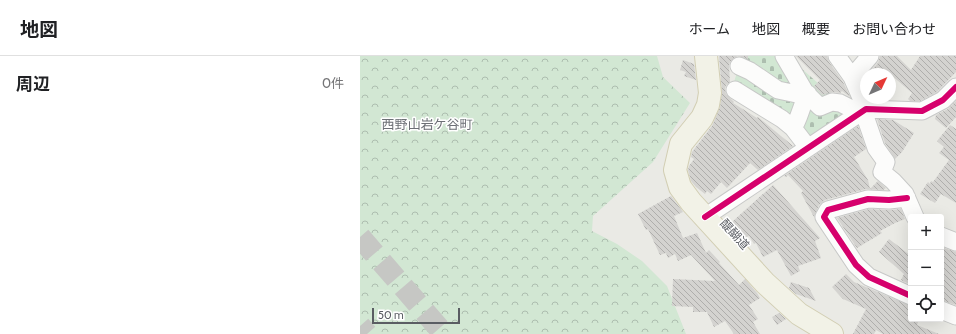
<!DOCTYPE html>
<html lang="ja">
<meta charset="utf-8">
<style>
:root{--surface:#fff;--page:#f6f6f6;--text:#202124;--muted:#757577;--line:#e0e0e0}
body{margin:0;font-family:Cabin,"Noto Sans JP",sans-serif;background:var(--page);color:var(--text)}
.controls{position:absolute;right:12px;bottom:12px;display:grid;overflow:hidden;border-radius:4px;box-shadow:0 4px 16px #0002}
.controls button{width:36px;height:36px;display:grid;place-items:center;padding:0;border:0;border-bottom:1px solid var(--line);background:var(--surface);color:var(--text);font:20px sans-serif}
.compass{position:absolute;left:500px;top:12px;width:36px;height:36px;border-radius:50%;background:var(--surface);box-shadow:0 4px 16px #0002;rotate:46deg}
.scale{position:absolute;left:12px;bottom:10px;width:88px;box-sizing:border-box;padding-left:4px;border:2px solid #5a5d63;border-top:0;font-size:11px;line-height:14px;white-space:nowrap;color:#5a5d63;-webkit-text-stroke:3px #fff;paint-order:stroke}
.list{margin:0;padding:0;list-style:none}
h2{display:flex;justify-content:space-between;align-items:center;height:52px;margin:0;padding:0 16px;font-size:17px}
h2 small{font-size:13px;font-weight:400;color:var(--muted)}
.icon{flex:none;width:22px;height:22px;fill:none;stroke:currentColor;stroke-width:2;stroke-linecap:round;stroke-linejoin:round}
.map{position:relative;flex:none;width:596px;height:278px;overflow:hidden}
header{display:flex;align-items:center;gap:24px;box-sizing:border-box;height:56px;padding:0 20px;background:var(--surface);border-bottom:1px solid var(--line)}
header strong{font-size:19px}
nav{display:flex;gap:22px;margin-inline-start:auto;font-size:14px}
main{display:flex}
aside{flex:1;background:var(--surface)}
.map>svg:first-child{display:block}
.forest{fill:url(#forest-crowns)}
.cemetery{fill:url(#cemetery-stones)}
.building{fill:url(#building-back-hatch)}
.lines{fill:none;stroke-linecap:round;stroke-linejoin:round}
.highway-tunnel{stroke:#c6c7c4;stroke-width:22;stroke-dasharray:22 11;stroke-linecap:butt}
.minor-casing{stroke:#c7c8c7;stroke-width:19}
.major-casing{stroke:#d2ceb3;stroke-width:24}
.minor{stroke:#fcfcfb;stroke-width:17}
.major{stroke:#f2f2e7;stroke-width:22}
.cycleway-casing{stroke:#fff;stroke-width:8}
.cycleway{stroke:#d6006c;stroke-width:6}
.labels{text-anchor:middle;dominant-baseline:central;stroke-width:3;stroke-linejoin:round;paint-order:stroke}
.street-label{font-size:12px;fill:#5a5d63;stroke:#fff}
.neighbourhood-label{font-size:13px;fill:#6c6f75;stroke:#fff}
</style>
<header>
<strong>地図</strong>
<nav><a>ホーム</a><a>地図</a><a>概要</a><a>お問い合わせ</a></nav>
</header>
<main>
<aside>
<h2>周辺<small>0件</small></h2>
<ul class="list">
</ul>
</aside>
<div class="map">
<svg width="596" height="278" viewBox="0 0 596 278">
<defs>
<pattern id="forest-crowns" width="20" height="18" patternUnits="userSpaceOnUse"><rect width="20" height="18" fill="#d2e7d3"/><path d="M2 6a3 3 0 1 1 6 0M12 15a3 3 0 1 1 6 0" fill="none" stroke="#adbeaf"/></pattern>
<pattern id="cemetery-stones" width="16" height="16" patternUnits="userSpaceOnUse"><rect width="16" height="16" fill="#d2e7d3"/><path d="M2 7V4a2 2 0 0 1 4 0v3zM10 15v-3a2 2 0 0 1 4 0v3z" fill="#adbeaf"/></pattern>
<pattern id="building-back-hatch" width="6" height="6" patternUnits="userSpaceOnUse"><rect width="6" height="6" fill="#d4d3d0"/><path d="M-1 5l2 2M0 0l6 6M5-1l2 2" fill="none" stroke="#afaeac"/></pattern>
</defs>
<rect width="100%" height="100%" fill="#eaeae5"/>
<!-- forest -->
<path class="forest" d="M0,0H297L303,21L330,47L293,106L233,160L232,175L257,188L282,205L307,230L326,278H0Z"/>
<!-- cemetery -->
<path class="cemetery" d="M382,0H428C450,20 472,43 500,52L450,83L427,74L371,36Z"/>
<!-- building -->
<path class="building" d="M359,0H388V3L378,0L374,2L370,6L369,9L370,26L366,29L365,33L366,38L374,46L373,47L397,62L398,61L433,90L398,114L390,107L367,132L361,126L351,138L347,135L345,138L336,131L331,125L328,114L329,110L334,103L331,101L332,96L352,70L360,51L362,36Z
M436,0H467L469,6L483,26L490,41L482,35L480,37L473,36L462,39L454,30L460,24Z
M520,0H537L551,14L560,0H596V16L577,36L560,45H550L548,43L552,37L530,18H508L518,7Z
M323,4L334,8L336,24L324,20L326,16L320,14Z
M596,45V61L586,72L575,63L576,59L588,53Z
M517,63L533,64L554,77L542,96L535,103L525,87Z
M590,69L596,73V147L581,138L575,147L560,138L568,126L570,128L571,125L573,126L589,104L579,97L584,91L577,85Z
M498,70L506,93L494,101L508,124L510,133L518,125L526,132L523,134L506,133L465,144L459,149L454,161L441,137L443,135L428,119L426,121L424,120Z
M413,129L460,182L455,185L461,202L438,210L440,215L431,220L417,194L403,201L396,187L394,188L389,180L382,183L378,179L372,166Z
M311,140L323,156L314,160L323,182L337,177L346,197L349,194L360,206L359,207L379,229L385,223L397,237L400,242L389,249L398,263L393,266L400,278H374L365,265L354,271L347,256H333V251L312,250L313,223L355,225L331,199L318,205L315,198L308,202L306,197L300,199L288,173L286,174L278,158Z
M509,153L529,154L541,153L545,163L535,167L520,175L522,177L497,192L477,162Z
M529,183L551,200V229L541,224L544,218L519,196Z
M581,191L596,196V249L581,244L582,198Z
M486,218L494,226L551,250V263H559L557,269L579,278H523L516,274L514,278H493L506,253L483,243L472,231Z
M431,226L449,232L456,245L436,238L429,232Z
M419,257L426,263L417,269L412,261Z"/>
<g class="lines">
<!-- highway-tunnel -->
<path class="highway-tunnel" d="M0,181L84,278
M0,270L7,278"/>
<defs>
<path id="minor" d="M424,0L445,36L460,51L472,46L480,47L500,57
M477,0L492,21L506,53L505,60L516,92L526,106L522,116L533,125L545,138L555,161
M379,10L390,15L418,34L446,40
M492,21L510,0
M375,34L422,63L433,72L443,85
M433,72C440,62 441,49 448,38
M547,142L529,144L508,143L468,154L464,161L496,209L509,221L551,240
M345,161L506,53L562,55L583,44L596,31
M581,180L596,186
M581,254L596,260"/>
<path id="major" d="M346,0L350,37L348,49L342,62L321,88L315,114L320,131L331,146L405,227L439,258L472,278"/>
</defs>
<!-- minor casing -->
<use href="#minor" class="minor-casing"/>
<!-- major casing -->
<use href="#major" class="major-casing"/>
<!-- minor -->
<use href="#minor" class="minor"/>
<!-- major -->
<use href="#major" class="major"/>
<defs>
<path id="cycleway" d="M547,142L529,144L508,143L468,154L464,161L496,209L509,221L551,240
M345,161L506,53L562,55L583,44L596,31"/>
</defs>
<!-- cycleway casing -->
<use href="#cycleway" class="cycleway-casing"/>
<!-- cycleway -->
<use href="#cycleway" class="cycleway"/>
</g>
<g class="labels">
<!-- street labels -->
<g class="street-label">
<text transform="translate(375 178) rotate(48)">醍醐道</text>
</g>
<!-- neighbourhood labels -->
<g class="neighbourhood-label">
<text x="67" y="68">西野山岩ケ谷町</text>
</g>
</g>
</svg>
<div class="controls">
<button>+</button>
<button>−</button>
<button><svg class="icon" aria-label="locate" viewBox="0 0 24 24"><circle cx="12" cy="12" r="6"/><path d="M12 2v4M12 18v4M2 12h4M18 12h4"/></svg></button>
</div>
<svg class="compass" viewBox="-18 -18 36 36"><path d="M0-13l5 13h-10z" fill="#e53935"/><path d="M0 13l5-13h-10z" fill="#757577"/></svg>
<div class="scale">50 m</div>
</div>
</main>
